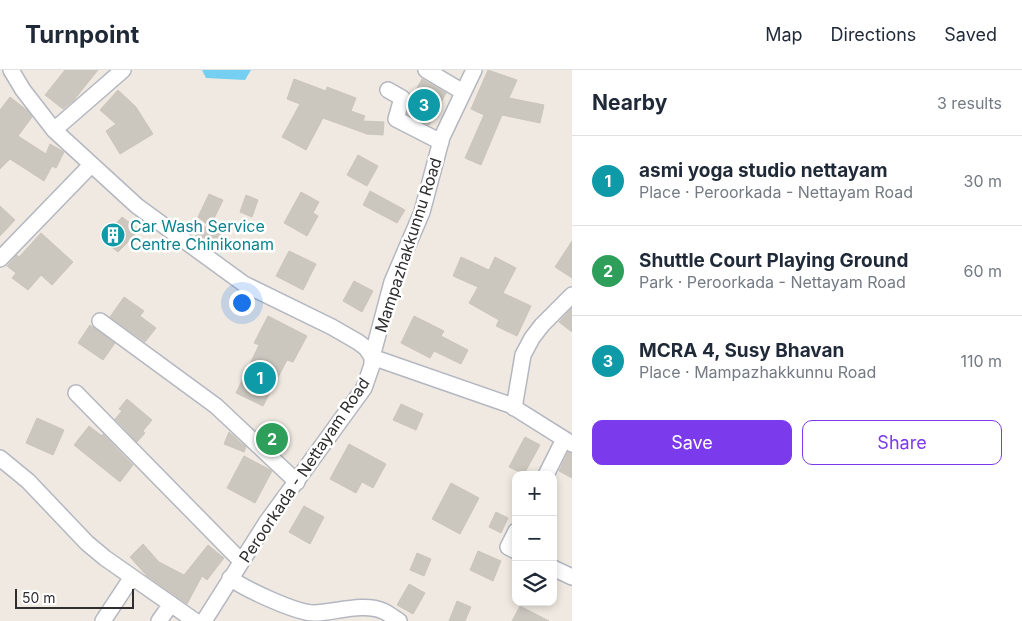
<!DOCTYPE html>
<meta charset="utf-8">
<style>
:root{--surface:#fff;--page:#f6f6f7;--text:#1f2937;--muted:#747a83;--line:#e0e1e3;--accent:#7c3aed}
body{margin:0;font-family:Inter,sans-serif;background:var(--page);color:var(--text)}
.controls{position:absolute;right:15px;bottom:15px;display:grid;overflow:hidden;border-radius:10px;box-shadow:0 2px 8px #0003}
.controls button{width:45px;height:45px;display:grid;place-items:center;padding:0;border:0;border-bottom:1px solid var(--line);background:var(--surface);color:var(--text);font:25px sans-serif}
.scale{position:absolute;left:15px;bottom:12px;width:119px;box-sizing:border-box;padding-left:5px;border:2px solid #2e2e2e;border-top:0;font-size:14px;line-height:18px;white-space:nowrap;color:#2e2e2e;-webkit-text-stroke:4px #fff;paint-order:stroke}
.you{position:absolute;left:241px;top:232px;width:18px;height:18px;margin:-12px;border:4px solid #fff;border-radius:50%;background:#1a73e8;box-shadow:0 0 0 8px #1a73e833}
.badge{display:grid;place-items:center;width:32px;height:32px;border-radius:50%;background:var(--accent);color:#fff;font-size:16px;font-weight:700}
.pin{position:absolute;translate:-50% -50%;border:2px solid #fff;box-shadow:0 1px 5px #0006}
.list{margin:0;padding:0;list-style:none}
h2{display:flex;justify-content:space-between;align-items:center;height:65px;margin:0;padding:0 20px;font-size:21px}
h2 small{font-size:16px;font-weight:400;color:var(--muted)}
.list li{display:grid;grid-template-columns:32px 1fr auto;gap:15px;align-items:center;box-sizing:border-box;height:90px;padding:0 20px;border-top:1px solid var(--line)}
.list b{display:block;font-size:19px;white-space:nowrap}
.list p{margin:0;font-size:16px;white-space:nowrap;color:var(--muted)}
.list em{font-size:16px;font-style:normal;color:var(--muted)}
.actions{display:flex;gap:10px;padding:15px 20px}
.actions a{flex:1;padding:11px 0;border:1px solid var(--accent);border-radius:10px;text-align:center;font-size:18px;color:var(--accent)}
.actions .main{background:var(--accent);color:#fff}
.icon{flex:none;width:28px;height:28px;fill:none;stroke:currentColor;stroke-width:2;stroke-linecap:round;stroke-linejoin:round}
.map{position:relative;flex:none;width:572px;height:551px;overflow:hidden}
header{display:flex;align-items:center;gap:30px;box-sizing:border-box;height:70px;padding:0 25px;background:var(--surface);border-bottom:1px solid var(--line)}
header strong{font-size:24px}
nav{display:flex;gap:28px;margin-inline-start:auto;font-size:18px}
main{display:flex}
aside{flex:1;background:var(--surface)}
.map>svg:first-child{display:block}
.water{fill:#75cff0}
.building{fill:#cbc7bf;stroke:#cbc5ba}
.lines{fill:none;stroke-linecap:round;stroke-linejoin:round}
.minor-casing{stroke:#b4b7c1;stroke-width:18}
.minor{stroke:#fff;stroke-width:15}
.labels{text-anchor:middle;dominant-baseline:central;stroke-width:5;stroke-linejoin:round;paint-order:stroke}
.culture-label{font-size:16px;fill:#0d838f;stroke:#fff;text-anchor:start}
.street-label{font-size:16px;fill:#2e2e2e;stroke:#fff}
</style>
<header>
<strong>Turnpoint</strong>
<nav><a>Map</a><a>Directions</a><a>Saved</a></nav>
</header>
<main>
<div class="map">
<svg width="572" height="551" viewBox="0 0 572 551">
<rect width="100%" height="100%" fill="#efe9e1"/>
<!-- water -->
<path class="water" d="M202,0H251L245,10L206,8Z"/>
<!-- building -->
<path class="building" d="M65,0H98L74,30L63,39L45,25Z
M488,0L517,10L509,28L544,35L540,53L502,45L481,95L465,88L484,45L471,39Z
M294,9L326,21L327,17L356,28L351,41L365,46L363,51L384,52L383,65L367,64L323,48L306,80L282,67L300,34L287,29Z
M422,9L446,23L429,55L407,44L411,29Z
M118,20L136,37L153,64L120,84L106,61L116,54L100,40Z
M10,27L28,41L32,47L18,66L46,84L50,74L64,82L56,98L52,96L44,111L10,89L0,99V40Z
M358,85L378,96L367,116L347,105Z
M370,121L405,140L397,153L363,135Z
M301,122L319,132L313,143L318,146L307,166L284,153Z
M209,124L223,130L210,157L198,147Z
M246,125L258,130L252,147L240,142Z
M0,136L15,150L0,166Z
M122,147L138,159L134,166L118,182L105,172L106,165Z
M201,155L220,164L213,180L195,167Z
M41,163L73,192L52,215L41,205L28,220L12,208L16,203L7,196L17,185L19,187Z
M572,171V208L555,197Z
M289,181L316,194L303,220L276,206Z
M461,187L489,200L495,187L516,198L503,223L531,236L517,266L496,256L499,250L469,233L478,217L453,206Z
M354,211L373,221L362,242L343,231Z
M124,227L144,241L140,246L156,258L145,272L110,247Z
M572,238V262L559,252Z
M268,246L307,266L293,292L287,290L263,336L236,323L259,275L254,273Z
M414,246L444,261L441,266L468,280L461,294L434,281L430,288L401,273Z
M90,255L115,273L103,290L78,273Z
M127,329L152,350L143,361L145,363L137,372L115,349L122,341L119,339Z
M401,334L423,344L416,360L393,350Z
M37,348L64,360L53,385L26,373Z
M89,356L102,366L103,364L133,395L120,412L74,375Z
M229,362L246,377L244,382L224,374Z
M525,367L540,375L524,404L509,397Z
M349,374L386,394L373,418L362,412L356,423L330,409Z
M568,382L572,383V408L559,401Z
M244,386L272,401L255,433L227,418Z
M451,413L479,428L460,464L432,449Z
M304,436L324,447L310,474L289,462Z
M496,442L508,448L501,463L489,457Z
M143,474L159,492L184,505L208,475L224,488L207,510L202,506L187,534L147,506L130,487Z
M478,481L501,491L493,511L470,500Z
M417,483L431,489L424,506L410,500Z
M409,514L425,523L413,544L397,535Z
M457,531L471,537L465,551H449Z
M520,536L549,551H512Z"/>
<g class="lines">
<defs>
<path id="minor" d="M11,0L23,20L54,60L137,136L244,214L332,257L358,272L366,278L372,287V295L364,318L266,453L204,551
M426,0L463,22
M474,0L442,67L422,142L392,212L372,287L510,335L572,374
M388,20L402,28L396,49L441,72
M54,60L123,0
M0,189L91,95
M100,251L216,336L297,412
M76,323L241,491
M514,338L523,285L532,268L542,255L572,225
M0,388L28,411L87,473L105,488L195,551
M546,405L564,369
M516,461L508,477L516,481
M553,498L572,507
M230,508C245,519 296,543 314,543C333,543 364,532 383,541C388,543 394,548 399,551
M103,551L132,507
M159,551L171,534"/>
</defs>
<!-- minor casing -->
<use href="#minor" class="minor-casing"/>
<!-- minor -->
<use href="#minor" class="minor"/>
</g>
<!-- icons -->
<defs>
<symbol id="building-disc" viewBox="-11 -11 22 22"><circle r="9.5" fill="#0f9aa8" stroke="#fff"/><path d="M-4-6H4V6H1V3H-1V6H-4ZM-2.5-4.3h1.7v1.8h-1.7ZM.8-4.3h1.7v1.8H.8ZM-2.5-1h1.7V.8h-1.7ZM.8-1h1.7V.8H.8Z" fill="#fff"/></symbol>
</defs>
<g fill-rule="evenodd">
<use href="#building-disc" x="99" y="151" width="28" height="28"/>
</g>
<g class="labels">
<!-- culture labels -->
<g class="culture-label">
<text x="130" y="156">Car Wash Service<tspan x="130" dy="18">Centre Chinikonam</tspan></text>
</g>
<!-- street labels -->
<g class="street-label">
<text transform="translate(408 175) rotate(-72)">Mampazhakkunnu Road</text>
<text transform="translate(304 400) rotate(-56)">Peroorkada - Nettayam Road</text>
</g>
</g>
</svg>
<div class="controls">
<button>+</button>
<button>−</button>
<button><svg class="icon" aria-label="layers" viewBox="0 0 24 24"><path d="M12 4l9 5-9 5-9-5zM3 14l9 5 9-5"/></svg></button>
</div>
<div class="scale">50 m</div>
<div class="you"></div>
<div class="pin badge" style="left:260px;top:308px;background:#0f9aa8">1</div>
<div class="pin badge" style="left:272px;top:369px;background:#2e9e5b">2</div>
<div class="pin badge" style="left:424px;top:35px;background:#0f9aa8">3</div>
</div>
<aside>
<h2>Nearby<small>3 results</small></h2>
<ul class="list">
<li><span class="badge" style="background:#0f9aa8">1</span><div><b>asmi yoga studio nettayam</b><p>Place · Peroorkada - Nettayam Road</p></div><em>30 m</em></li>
<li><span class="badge" style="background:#2e9e5b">2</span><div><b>Shuttle Court Playing Ground</b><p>Park · Peroorkada - Nettayam Road</p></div><em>60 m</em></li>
<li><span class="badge" style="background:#0f9aa8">3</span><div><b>MCRA 4, Susy Bhavan</b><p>Place · Mampazhakkunnu Road</p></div><em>110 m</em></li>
</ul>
<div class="actions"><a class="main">Save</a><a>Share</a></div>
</aside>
</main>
